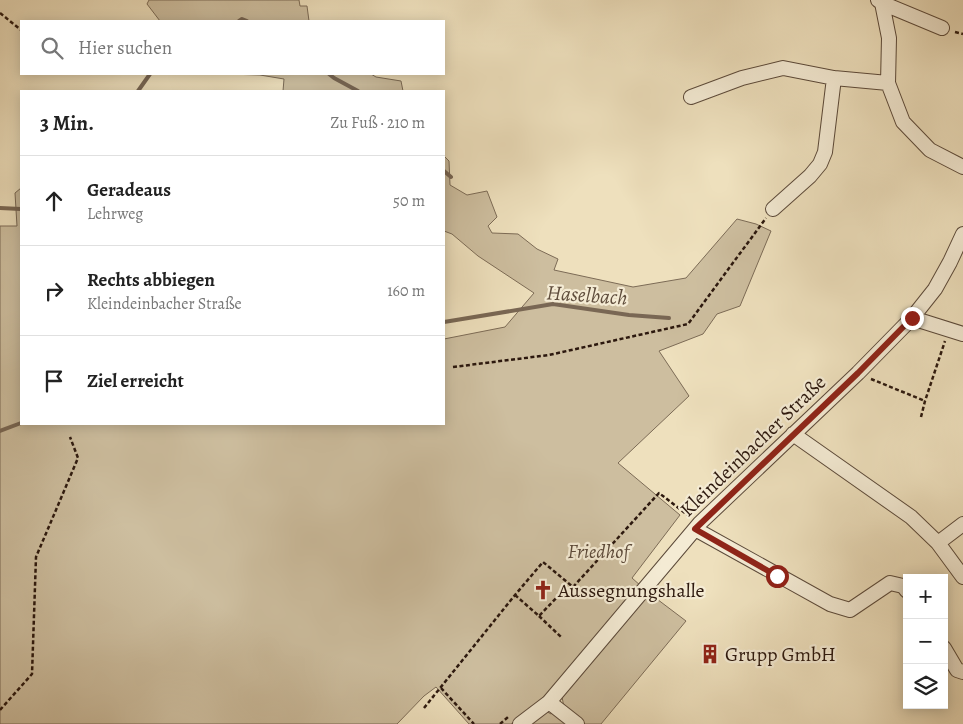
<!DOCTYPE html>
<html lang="de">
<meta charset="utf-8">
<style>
:root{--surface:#fff;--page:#f6f6f6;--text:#222;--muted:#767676;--line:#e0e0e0}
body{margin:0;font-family:Alegreya,serif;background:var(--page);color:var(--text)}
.controls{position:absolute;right:15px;bottom:15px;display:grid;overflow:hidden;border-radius:0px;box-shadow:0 2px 12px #0003}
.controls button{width:45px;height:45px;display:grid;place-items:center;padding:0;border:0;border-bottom:1px solid var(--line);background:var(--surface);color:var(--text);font:25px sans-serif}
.stop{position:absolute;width:15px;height:15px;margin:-11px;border:4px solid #8f2418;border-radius:50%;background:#fff}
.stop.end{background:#8f2418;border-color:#fff;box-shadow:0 1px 5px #0008}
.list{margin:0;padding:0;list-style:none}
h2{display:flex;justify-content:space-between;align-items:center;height:65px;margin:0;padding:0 20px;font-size:21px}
h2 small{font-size:16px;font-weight:400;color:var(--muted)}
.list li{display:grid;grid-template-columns:32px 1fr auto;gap:15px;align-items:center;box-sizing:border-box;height:90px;padding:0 20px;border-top:1px solid var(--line)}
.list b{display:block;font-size:19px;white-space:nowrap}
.list p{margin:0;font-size:16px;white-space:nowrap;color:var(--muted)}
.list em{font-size:16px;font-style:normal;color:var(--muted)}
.icon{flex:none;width:28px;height:28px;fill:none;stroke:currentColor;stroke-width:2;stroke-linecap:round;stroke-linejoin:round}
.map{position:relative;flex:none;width:963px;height:724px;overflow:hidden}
.search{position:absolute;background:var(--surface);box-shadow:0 2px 12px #0003;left:20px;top:20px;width:425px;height:55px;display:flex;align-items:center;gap:12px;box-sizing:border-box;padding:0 18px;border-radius:0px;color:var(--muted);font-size:19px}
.panel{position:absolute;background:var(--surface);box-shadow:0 2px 12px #0003;left:20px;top:90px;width:425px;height:335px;border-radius:0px}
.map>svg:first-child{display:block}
.green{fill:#cdbe9f;stroke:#7c6b56}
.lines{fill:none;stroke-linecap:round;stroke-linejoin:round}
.stream{stroke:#796754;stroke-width:4}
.minor-casing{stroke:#5c4a3a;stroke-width:16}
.path{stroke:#2c180e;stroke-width:2.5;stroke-dasharray:4 2.5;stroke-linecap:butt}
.minor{stroke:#f4ebd4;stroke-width:14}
.route{stroke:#8f2418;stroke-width:6}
.labels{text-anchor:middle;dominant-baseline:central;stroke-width:4.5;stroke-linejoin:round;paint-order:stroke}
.street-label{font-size:20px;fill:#2c180e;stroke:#f4ebd4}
.park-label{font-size:20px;font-style:italic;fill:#5c4a3a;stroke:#f4ebd4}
.poi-label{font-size:20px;fill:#2c180e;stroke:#f4ebd4;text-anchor:start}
.water-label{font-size:21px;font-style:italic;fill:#5f4d3c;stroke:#f4ebd4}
</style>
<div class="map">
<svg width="963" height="724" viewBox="0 0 963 724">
<rect width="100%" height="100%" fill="#eee0bd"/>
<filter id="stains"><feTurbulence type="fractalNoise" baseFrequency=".004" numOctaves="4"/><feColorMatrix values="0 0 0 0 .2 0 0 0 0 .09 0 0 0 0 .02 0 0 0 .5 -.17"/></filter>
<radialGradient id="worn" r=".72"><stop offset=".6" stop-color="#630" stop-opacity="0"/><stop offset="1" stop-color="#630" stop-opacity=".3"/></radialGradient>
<!-- green -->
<path class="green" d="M149,0H299L300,6H307L309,21H160L147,4Z
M227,74H371L376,77L401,81L403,91H283L284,79L260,75Z
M444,156L449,161L450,185L467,195L487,191L497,217L488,226L492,233L518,234L537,249L558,259L554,270L633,287L686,278L737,219L756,224L771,231L740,306L717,314L703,334L659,351L689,396L618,463L680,515L632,578L641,586L549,692L525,714L511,724H469L436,687L424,696L397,724H0V226H17L15,193L21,188V424H444V339L505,327L534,293L478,256L452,234L444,231Z
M649,593L686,621L601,724H581L564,707L562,697Z
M544,710L551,714L556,710L573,724H529Z"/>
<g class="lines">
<!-- stream -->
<path class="stream" d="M239,21L242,19L247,21
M329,74L334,78L358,91
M138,91L150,74
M444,171L451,177
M0,208L21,209
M444,322L553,304L629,315L669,318
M0,431L21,423"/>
<defs>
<path id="minor" d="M878,0L882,3L889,38L888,83L903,122L930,150L963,167
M882,3L942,28
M691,97L742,78L783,68L834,78L888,83
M773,209L810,176L820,164L825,152L834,78
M912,318L963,334
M793,434L911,517L938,543L963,577
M695,529L830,604L850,610L890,583L903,586L907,591
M938,543L963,524
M944,648L957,670L963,672
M549,702L577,724
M520,724L549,702L700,523L858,373L912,318L935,289L950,262L963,234"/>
</defs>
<!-- minor casing -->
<use href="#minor" class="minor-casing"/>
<!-- path -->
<path class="path" d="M0,13L21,30
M955,32L963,34
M453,367L549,355L688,324L766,218
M871,379L925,401
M921,417L925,401L945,341
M515,595L539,616L562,592L573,587
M539,616L561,637
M441,688L474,724
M424,708L515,595L543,562L573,587L659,493L689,516
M0,710L32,674L36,557L78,458L70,437
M500,724L508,717"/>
<!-- minor -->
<use href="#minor" class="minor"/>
</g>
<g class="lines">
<!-- route -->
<path class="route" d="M777,576L695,529L858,373L912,318"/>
</g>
<!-- icons -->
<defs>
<symbol id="church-bare" viewBox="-9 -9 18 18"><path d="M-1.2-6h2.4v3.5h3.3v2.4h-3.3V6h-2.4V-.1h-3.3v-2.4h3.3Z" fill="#8f2418" stroke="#f4ebd4" stroke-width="2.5" paint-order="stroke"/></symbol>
<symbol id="building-bare" viewBox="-9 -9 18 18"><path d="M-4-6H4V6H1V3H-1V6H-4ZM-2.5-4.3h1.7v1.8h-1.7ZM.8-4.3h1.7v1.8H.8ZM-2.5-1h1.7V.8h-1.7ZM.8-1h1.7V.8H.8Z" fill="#8f2418" stroke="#f4ebd4" stroke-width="2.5" paint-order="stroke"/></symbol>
</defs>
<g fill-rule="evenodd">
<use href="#church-bare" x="529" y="576" width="28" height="28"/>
<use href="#building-bare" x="696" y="640" width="28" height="28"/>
</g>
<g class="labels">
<!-- street labels -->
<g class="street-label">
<text transform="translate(753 446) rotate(-44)">Kleindeinbacher Straße</text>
</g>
<!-- park labels -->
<g class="park-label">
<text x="598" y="551">Friedhof</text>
</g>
<!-- poi labels -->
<g class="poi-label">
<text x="558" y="590">Aussegnungshalle</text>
<text x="725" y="654">Grupp GmbH</text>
</g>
<!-- water labels -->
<g class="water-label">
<text transform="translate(587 295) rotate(4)">Haselbach</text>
</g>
</g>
<rect width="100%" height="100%" filter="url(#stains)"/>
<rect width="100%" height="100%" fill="url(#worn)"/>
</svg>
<div class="controls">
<button>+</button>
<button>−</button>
<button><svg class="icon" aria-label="layers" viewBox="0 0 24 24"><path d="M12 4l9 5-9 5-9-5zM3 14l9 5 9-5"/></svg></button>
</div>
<div class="stop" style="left:777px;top:576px"></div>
<div class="stop end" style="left:912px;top:318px"></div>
<div class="search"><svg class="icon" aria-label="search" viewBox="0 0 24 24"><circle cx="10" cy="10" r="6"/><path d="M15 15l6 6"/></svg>Hier suchen</div>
<section class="panel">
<h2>3 Min.<small>Zu Fuß · 210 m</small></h2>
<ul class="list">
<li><svg class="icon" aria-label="ahead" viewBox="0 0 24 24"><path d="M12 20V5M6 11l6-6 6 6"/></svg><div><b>Geradeaus</b><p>Lehrweg</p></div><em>50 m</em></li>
<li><svg class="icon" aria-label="right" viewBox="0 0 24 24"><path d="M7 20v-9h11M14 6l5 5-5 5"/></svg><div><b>Rechts abbiegen</b><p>Kleindeinbacher Straße</p></div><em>160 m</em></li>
<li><svg class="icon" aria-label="arrive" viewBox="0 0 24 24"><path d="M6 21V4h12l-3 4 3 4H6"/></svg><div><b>Ziel erreicht</b></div></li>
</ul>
</section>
</div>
